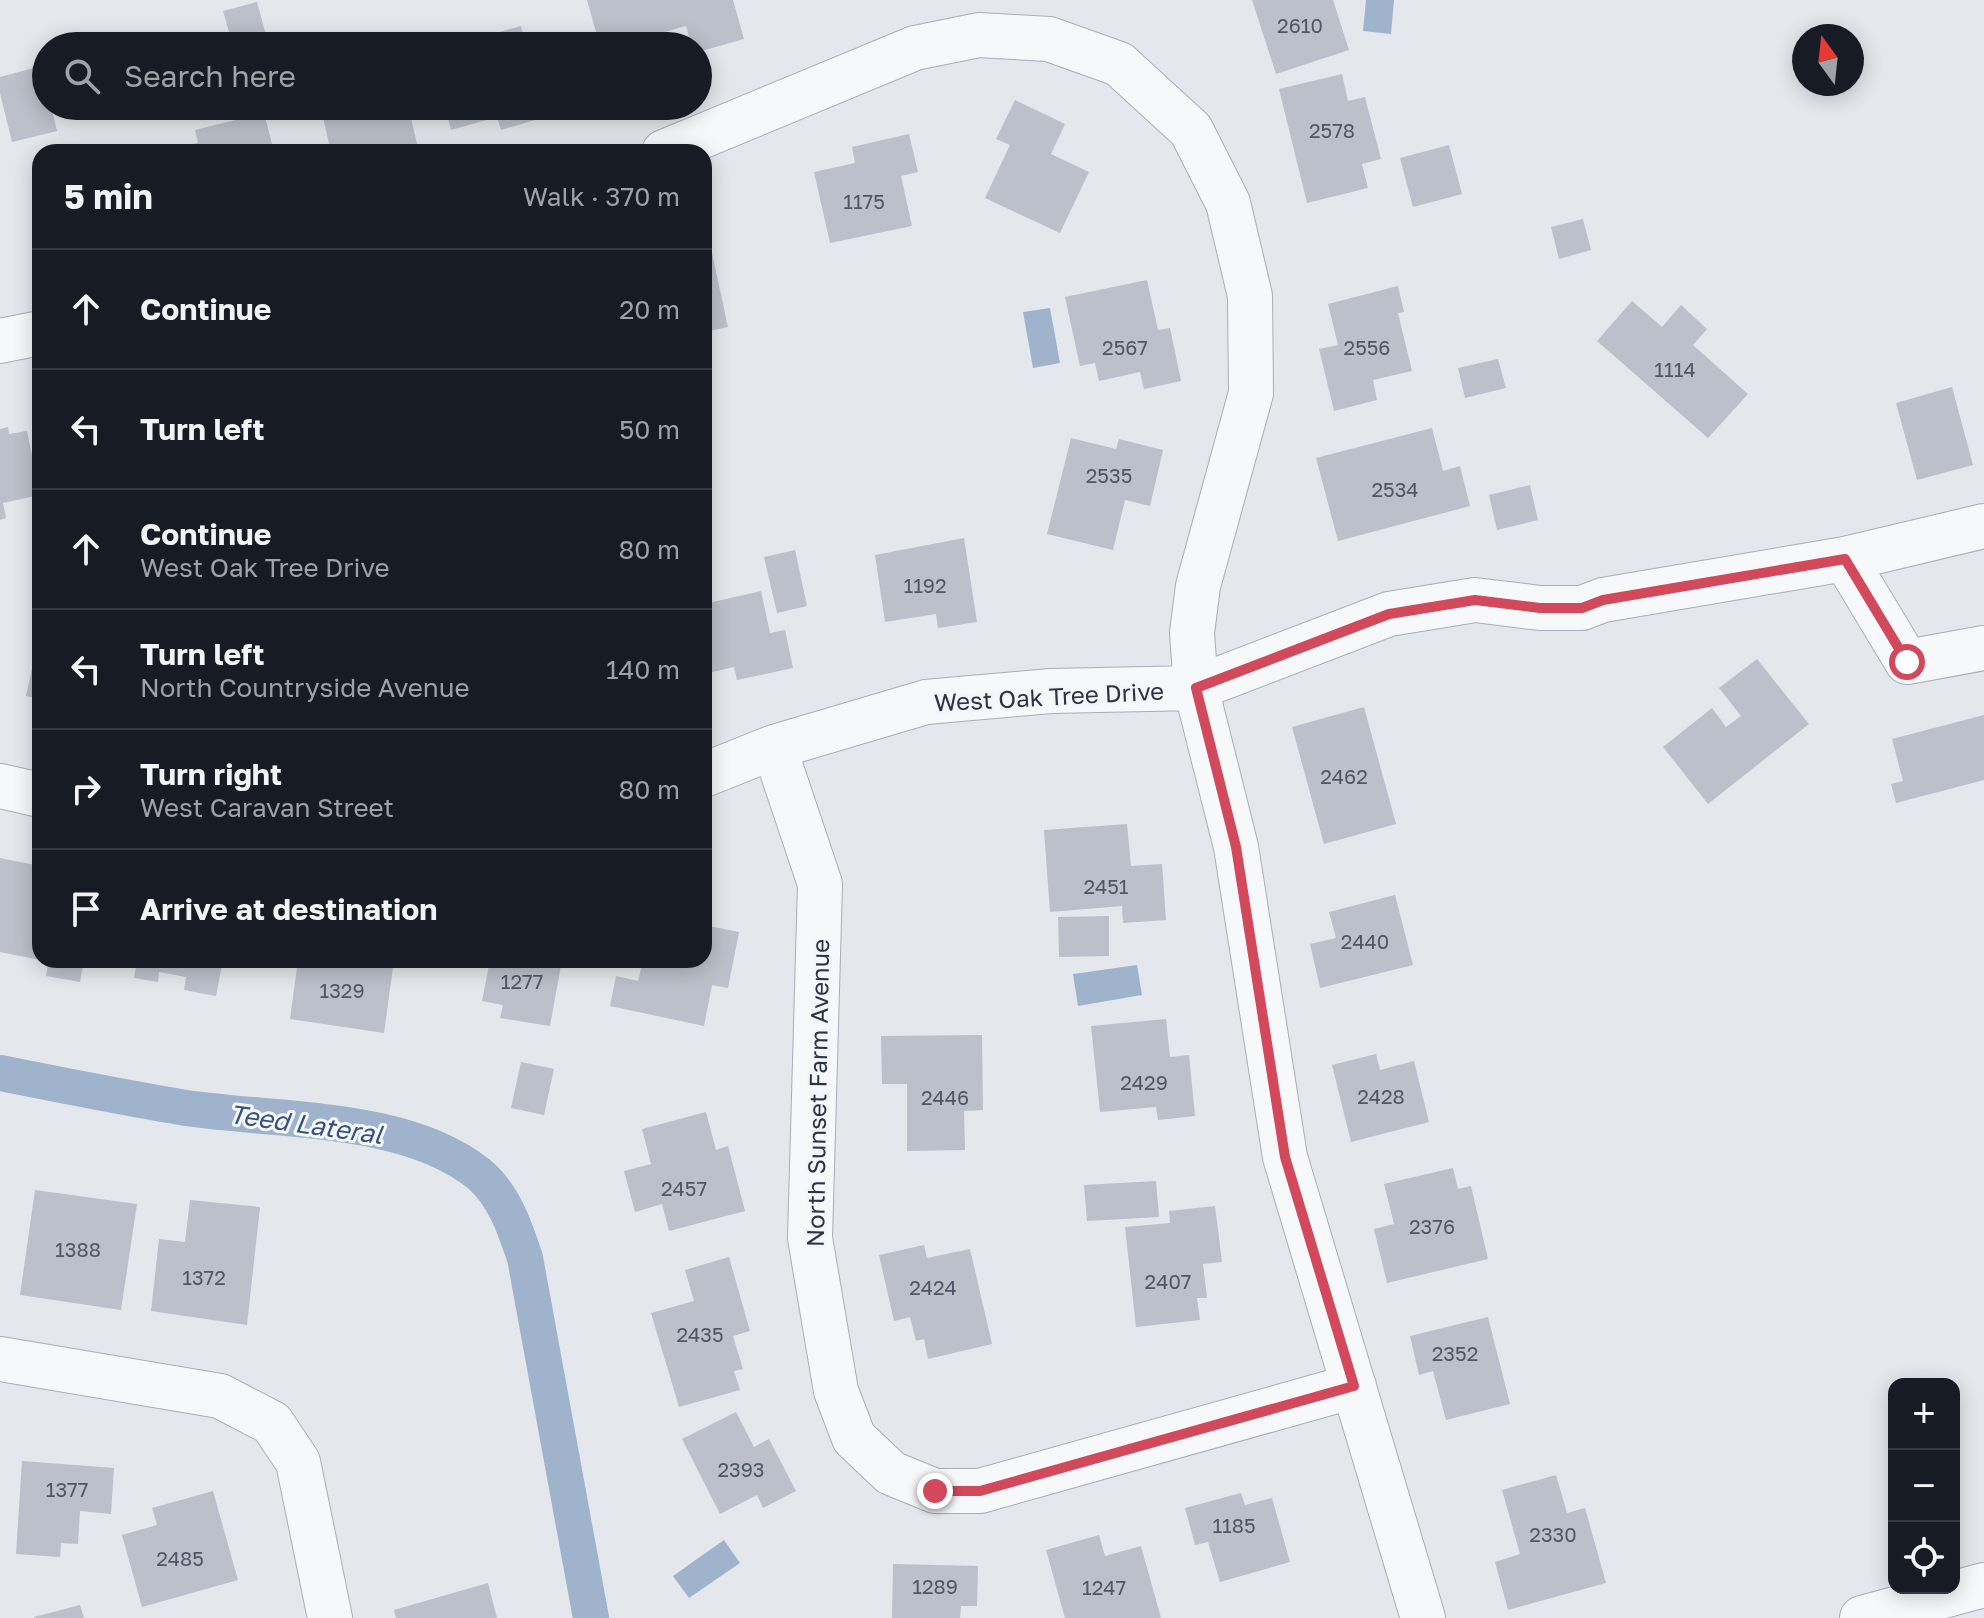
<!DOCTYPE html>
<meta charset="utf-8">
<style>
:root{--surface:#171b24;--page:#242831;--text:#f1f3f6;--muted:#9ea1a6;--line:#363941}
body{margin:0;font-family:"Golos Text",sans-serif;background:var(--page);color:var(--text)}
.controls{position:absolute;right:24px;bottom:24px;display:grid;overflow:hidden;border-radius:16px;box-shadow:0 4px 20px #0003}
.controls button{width:72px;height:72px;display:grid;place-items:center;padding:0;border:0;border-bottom:2px solid var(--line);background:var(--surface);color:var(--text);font:40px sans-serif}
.compass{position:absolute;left:1792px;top:24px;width:72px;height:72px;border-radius:50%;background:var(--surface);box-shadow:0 4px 20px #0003;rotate:345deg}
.stop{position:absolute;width:24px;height:24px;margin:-18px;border:6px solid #d1495b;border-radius:50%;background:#fff}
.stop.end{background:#d1495b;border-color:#fff;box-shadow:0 2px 8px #0008}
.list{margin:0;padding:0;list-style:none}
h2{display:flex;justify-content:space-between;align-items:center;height:104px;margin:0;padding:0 32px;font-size:34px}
h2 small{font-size:26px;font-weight:400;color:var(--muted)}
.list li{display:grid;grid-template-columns:52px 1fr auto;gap:24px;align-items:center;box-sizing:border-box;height:120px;padding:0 32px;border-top:2px solid var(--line)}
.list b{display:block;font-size:30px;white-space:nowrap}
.list p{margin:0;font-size:26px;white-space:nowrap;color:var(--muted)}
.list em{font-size:26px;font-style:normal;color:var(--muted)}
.icon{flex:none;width:44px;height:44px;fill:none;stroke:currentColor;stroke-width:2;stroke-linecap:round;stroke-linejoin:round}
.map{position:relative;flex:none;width:1984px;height:1618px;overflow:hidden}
.search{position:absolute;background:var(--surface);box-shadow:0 4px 20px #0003;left:32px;top:32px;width:680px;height:88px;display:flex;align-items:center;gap:20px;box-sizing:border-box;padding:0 28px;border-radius:44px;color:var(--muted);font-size:30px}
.panel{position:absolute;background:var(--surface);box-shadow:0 4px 20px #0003;left:32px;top:144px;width:680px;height:824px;border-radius:24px}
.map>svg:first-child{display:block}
.water{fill:#9fb4cc}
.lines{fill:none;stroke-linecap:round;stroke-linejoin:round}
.canal{stroke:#9fb4cc;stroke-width:36}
.building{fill:#bbc0ca}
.minor-casing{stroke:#a9aeb7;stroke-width:46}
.minor{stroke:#f7f8fa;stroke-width:44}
.route{stroke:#d1495b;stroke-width:10}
.labels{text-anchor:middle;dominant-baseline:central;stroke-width:6;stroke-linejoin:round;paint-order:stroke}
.number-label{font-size:20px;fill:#4f5766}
.street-label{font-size:24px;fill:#2b3445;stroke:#f4f6f9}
.water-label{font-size:26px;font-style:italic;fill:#34527a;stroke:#f4f6f9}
</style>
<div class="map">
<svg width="1984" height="1618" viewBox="0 0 1984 1618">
<rect width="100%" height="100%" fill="#e4e7ec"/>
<!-- water -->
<path class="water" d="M1366,0H1394L1391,34L1363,31Z
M1050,308L1060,363L1033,368L1023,312Z
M1137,965L1142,995L1078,1006L1073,974Z
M724,1540L740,1563L689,1598L673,1576Z"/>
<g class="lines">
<!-- canal -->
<path class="canal" d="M0,1073C60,1085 120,1097 180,1107C272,1122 403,1113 479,1174C504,1195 515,1228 525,1258L591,1618"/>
</g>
<!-- building -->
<path class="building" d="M587,0H733L744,39L698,52V46H692L686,26L615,46H600Z
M1252,0H1333L1349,50L1276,74Z
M257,2L269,46H233L223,11Z
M521,26L526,46H485L482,37Z
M41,66L46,106H51L57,131L12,142L0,93V77Z
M1342,74L1348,101L1365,97L1381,159L1362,164L1368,188L1307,203L1279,89Z
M1015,100L1065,124L1051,154L1089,172L1060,233L985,198L1010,145L996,139Z
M372,106H408L419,152H331L323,118Z
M445,106H557L559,113L501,130L497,117L451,130Z
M264,113L274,152H177L176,148L198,143L195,130Z
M909,134L918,172L901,176L912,226L830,243L814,172L855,163L852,147Z
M1449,145L1462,194L1413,207L1400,158Z
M1583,219L1591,250L1559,259L1551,227Z
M710,244L728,327L704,332V245Z
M1147,280L1158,330L1170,328L1181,381L1144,389L1140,372L1099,381L1095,363L1080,366L1065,297Z
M1398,286L1404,312L1398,313L1412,371L1373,380L1377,400L1334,411L1319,349L1338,345L1328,304Z
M1632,301L1662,327L1681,305L1707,329L1693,345L1748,394L1708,438L1597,341Z
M1498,359L1506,388L1465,398L1458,368Z
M1952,387L1973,465L1917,480L1896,403Z
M8,427L9,434L27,431L40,495L3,503L6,518L0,520V429Z
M1432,428L1443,471L1460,466L1470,506L1338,541L1316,458Z
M1071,438L1116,449L1119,439L1163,450L1150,506L1125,500L1113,550L1047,534Z
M1530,485L1538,520L1497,530L1489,495Z
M964,538L977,622L938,628L936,614L885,622L875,555Z
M795,550L807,606L777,613L764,557Z
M761,591L770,633L785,630L793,668L737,680L734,667L708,673L704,604Z
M39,636H40V699L26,696Z
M1757,659L1809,724L1708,804L1663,747L1712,708L1726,727L1741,716L1719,688Z
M1364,707L1396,824L1324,844L1292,727Z
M1984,715V780L1896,803L1891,784L1903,781L1892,739Z
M1127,824L1131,866L1162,864L1166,920L1123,923L1122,906L1050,912L1044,830Z
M0,858L40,866L36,901L40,902V960L0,952Z
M1395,895L1413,965L1320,988L1310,944L1336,938L1329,912Z
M1109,916V956L1059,957L1058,917Z
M704,925L739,932L728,988L712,985L704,1026L610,1006L616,976L638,981L643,960H704Z
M49,960H84L80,982L46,976Z
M137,960H223L216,996L184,990L186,977L159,972L158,982L134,978Z
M298,960H394L384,1033L290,1019Z
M490,960H562L550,1026L500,1018L503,1005L482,1001Z
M1166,1019L1170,1057L1189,1055L1195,1116L1158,1120L1156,1107L1100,1112L1091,1026Z
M982,1035L983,1110L964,1111L965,1150L907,1151V1084H882L881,1036Z
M1376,1054L1380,1070L1414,1061L1429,1122L1351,1142L1332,1065Z
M521,1062L554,1069L544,1115L511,1108Z
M706,1112L716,1150L728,1146L745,1211L669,1231L662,1204L635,1212L624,1171L651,1164L642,1129Z
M1453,1168L1458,1189L1471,1186L1488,1259L1387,1283L1374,1229L1394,1224L1384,1184Z
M1156,1181L1159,1217L1087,1221L1084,1185Z
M35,1190L137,1204L121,1310L20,1295Z
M190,1200L260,1207L247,1325L151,1311L159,1239L185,1242Z
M1215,1206L1222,1262L1203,1264L1207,1298H1197L1200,1320L1136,1327L1125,1227L1170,1223L1169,1211Z
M924,1245L927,1258L970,1249L992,1344L928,1359L924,1339L916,1341L910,1317L894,1321L879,1255Z
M729,1257L750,1331L733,1336L743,1369L734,1371L740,1390L679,1407L651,1313L694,1301L685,1270Z
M1488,1317L1510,1404L1446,1420L1433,1371L1419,1375L1410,1336Z
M736,1412L754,1447L769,1439L796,1491L763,1508L757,1495L720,1514L682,1439Z
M22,1461L114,1468L111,1514L80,1511L78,1544L61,1543L60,1557L16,1554Z
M1556,1475L1567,1513L1585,1508L1606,1583L1508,1610L1495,1562L1520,1554L1502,1490Z
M213,1491L238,1580L142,1607L122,1535L157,1525L152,1508Z
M1241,1493L1245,1505L1272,1498L1290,1562L1220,1582L1208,1542L1195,1545L1185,1508Z
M1099,1535L1105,1556L1141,1546L1161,1618H1065L1046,1550Z
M893,1564L978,1566L977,1606H961L960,1618H892Z
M488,1583L497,1618H396L394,1610Z
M80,1605L84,1618H34V1617Z"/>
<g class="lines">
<defs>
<path id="minor" d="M664,152L915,48L979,35L1049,39L1119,64L1191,130L1228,203L1250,296L1251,393L1198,586L1192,633L1196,688L1236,847L1285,1157L1423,1618
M0,341L40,333
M1845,559L1907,662L1984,648
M774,747L820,884L810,1238L836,1391L854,1438L891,1473L935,1491H980L1354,1386
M704,775L774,747L926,702L1051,691L1196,688L1389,614L1475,600L1540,608H1582L1603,600L1845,559L1984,526
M0,786L40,795
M0,1359L220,1396L272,1423L298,1462L330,1618
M1862,1618L1984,1585"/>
</defs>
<!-- minor casing -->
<use href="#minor" class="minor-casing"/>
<!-- minor -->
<use href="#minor" class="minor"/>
</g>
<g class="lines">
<!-- route -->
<path class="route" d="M935,1491H980L1354,1386L1285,1157L1236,847L1196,688L1389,614L1475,600L1540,608H1582L1603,600L1845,559L1907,662"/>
</g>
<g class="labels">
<!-- number labels -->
<g class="number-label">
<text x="1300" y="25">2610</text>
<text x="1332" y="130">2578</text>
<text x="864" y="201">1175</text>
<text x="1125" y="347">2567</text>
<text x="1367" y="347">2556</text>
<text x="1675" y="369">1114</text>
<text x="1109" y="475">2535</text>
<text x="1395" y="489">2534</text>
<text x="925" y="585">1192</text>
<text x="1344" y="776">2462</text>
<text x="1106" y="886">2451</text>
<text x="1365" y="941">2440</text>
<text x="522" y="981">1277</text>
<text x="342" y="990">1329</text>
<text x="1144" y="1082">2429</text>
<text x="1381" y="1096">2428</text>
<text x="945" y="1097">2446</text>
<text x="684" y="1188">2457</text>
<text x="1432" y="1226">2376</text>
<text x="78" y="1249">1388</text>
<text x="204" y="1277">1372</text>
<text x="1168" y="1281">2407</text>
<text x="933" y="1287">2424</text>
<text x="700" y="1334">2435</text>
<text x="1455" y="1353">2352</text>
<text x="741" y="1469">2393</text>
<text x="67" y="1489">1377</text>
<text x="1234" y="1525">1185</text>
<text x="1553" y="1534">2330</text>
<text x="180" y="1558">2485</text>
<text x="935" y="1586">1289</text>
<text x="1104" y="1587">1247</text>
</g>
<!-- street labels -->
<g class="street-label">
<text transform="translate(1049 696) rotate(-3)">West Oak Tree Drive</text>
<text transform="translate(817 1093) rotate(-89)">North Sunset Farm Avenue</text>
</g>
<!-- water labels -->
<g class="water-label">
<text transform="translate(306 1124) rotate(8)">Teed Lateral</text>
</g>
</g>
</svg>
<div class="controls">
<button>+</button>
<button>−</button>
<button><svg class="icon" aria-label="locate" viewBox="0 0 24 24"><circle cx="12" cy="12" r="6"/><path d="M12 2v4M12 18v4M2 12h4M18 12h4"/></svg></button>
</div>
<svg class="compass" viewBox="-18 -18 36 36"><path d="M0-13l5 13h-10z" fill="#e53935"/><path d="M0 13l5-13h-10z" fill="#9ea1a6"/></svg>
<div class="stop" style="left:1907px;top:662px"></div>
<div class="stop end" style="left:935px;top:1491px"></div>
<div class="search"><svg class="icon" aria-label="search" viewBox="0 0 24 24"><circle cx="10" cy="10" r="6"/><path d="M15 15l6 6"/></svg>Search here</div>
<section class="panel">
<h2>5 min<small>Walk · 370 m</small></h2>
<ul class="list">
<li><svg class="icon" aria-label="ahead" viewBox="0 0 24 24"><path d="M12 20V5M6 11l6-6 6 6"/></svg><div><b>Continue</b></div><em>20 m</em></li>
<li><svg class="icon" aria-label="left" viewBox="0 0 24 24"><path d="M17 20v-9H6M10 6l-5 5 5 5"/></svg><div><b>Turn left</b></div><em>50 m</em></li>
<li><svg class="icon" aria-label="ahead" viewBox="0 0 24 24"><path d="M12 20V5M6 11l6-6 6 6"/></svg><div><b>Continue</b><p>West Oak Tree Drive</p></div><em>80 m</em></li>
<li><svg class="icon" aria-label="left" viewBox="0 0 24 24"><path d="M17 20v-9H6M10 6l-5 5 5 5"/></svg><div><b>Turn left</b><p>North Countryside Avenue</p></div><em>140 m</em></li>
<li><svg class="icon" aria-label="right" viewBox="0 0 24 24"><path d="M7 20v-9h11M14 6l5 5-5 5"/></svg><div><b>Turn right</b><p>West Caravan Street</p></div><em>80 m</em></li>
<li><svg class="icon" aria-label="arrive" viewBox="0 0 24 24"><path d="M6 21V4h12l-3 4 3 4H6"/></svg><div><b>Arrive at destination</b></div></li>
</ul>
</section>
</div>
